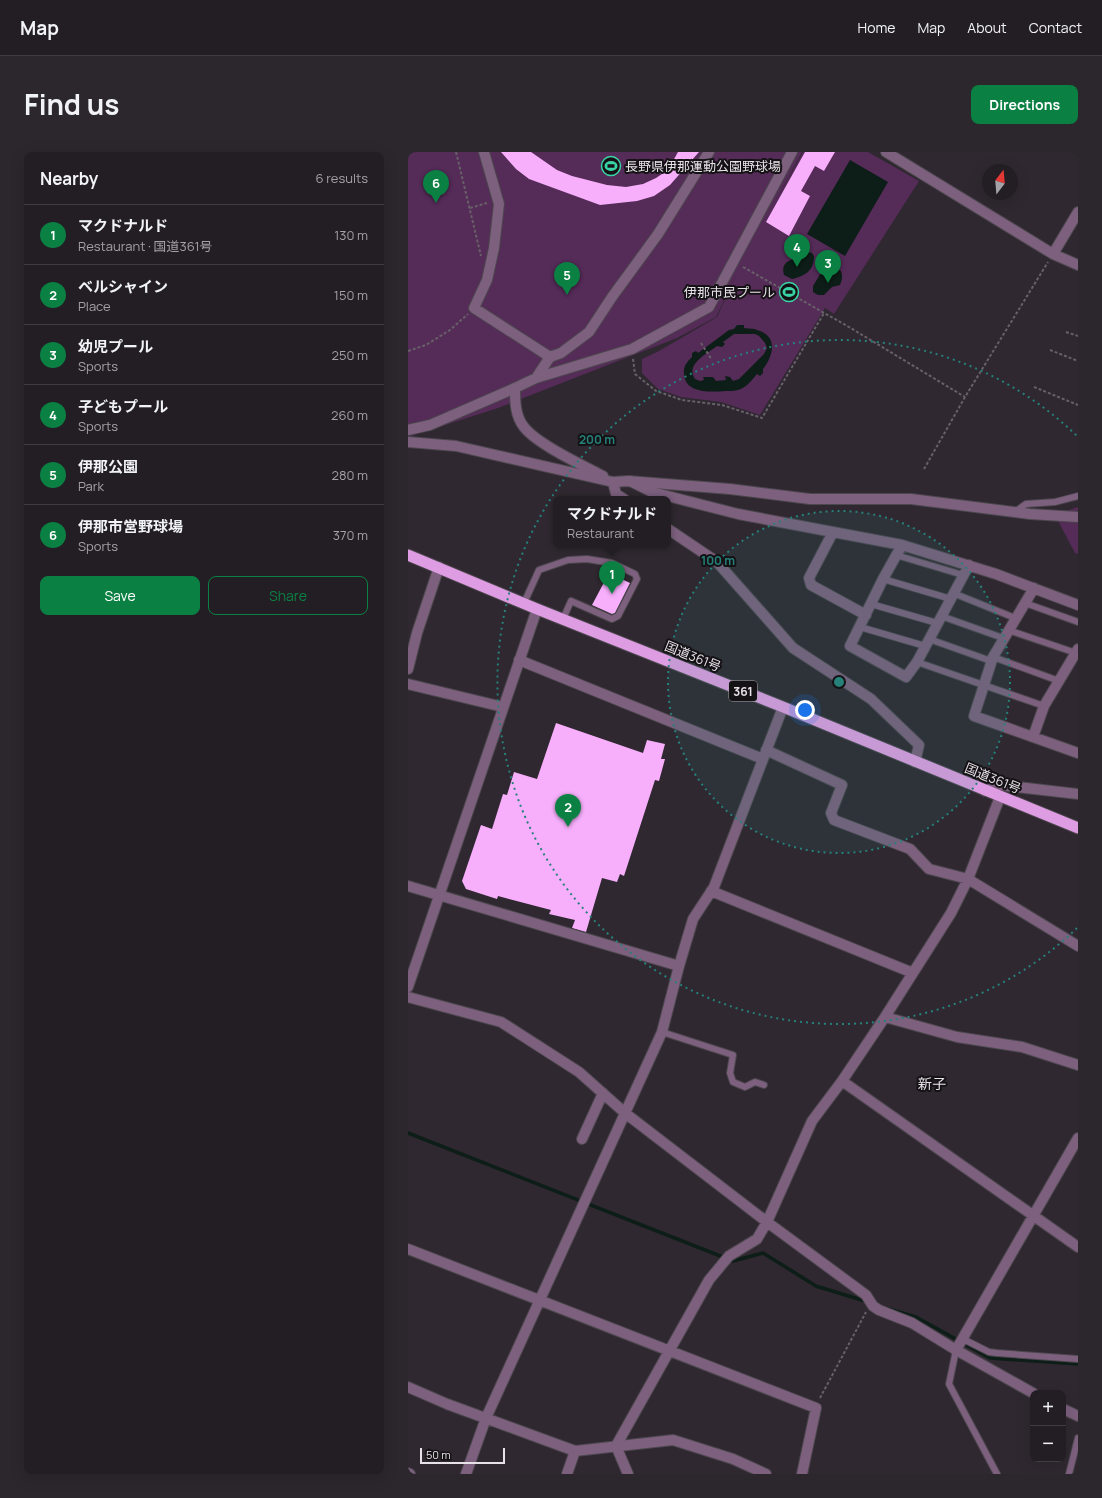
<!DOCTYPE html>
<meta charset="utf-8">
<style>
:root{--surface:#231e24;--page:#2b272c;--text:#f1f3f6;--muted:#a3a2a6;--line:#403c41;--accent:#0b8043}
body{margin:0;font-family:Manrope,"Noto Sans JP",sans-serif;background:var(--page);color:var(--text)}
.controls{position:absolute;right:12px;bottom:12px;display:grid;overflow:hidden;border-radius:8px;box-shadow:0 4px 16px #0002}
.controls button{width:36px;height:36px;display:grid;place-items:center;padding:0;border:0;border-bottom:1px solid var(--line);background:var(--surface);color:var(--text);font:20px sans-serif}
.compass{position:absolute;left:574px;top:12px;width:36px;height:36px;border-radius:50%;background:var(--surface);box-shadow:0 4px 16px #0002;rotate:16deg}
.scale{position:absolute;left:12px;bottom:10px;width:85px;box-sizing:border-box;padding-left:4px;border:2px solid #e7e2e7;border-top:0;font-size:11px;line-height:14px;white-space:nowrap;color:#e7e2e7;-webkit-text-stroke:3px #151215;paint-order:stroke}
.you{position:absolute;left:397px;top:558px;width:14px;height:14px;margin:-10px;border:3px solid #fff;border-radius:50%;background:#1a73e8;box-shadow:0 0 0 6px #1a73e833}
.badge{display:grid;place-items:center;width:26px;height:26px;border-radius:50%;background:var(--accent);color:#fff;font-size:13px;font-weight:700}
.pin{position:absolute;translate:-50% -33px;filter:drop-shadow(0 1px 2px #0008)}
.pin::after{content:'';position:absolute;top:21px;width:14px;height:12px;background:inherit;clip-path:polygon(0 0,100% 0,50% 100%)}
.popup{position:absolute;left:145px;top:344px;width:118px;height:52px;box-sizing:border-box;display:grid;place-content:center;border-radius:8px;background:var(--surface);filter:drop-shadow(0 1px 3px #0005);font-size:13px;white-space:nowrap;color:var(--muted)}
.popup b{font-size:15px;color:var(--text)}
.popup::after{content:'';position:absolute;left:50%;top:100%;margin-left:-8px;border:8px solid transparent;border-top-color:var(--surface)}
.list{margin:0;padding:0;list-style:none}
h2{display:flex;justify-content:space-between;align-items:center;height:52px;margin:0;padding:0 16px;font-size:17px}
h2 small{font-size:13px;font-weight:400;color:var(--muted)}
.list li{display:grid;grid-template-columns:26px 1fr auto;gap:12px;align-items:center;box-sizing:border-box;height:60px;padding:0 16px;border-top:1px solid var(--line)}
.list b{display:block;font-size:15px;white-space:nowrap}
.list p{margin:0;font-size:13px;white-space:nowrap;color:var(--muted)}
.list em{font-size:13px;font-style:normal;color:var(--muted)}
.actions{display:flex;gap:8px;padding:12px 16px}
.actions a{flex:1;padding:9px 0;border:1px solid var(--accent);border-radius:8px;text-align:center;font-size:14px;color:var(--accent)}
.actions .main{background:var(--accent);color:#fff}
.map{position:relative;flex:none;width:670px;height:1322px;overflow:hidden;border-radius:8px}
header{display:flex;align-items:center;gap:24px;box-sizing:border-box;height:56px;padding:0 20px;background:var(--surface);border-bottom:1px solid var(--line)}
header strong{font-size:19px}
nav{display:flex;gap:22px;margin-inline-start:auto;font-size:14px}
.intro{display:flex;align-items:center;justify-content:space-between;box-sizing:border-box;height:96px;padding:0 24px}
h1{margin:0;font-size:28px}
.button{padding:10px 18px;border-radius:8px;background:var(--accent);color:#fff;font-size:14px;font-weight:700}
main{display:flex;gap:24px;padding:0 24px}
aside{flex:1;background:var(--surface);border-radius:8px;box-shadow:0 4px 16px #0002}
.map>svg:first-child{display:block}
.green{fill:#552b58}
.water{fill:#0d1d17;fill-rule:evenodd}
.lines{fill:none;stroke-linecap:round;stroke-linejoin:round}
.stream{stroke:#0d1d17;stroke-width:3.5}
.building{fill:#f7affb}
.service-casing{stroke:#4c464d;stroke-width:8}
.minor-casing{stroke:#4c464d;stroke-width:12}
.tertiary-casing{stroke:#4c464d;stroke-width:12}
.trunk-casing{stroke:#4c464d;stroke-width:13}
.path{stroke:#676068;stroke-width:2;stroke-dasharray:3 2;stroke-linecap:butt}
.service{stroke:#7c607e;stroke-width:6}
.minor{stroke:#7c607e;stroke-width:10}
.tertiary{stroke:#7c607e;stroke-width:10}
.trunk{stroke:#de9ce2;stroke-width:11}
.ring{fill:none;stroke:#25817a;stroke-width:2;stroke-dasharray:2 4}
.labels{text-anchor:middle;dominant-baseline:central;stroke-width:4;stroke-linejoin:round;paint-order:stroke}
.shield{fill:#151215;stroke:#a8a4a8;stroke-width:1}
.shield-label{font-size:12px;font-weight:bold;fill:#e7e2e7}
.poi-label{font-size:13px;fill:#e7e2e7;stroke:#151215;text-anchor:start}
.street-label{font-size:13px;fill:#e7e2e7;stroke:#151215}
.neighbourhood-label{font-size:14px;fill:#e7e2e7;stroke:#151215}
.centre{fill:#25817a;stroke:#151215;stroke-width:2}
.ring-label{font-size:12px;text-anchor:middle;font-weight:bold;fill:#25817a;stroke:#151215;stroke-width:4;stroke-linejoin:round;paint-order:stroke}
</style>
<header>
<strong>Map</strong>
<nav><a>Home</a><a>Map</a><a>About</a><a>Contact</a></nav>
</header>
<div class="intro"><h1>Find us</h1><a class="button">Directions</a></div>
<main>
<aside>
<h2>Nearby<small>6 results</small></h2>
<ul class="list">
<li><span class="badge">1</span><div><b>マクドナルド</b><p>Restaurant · 国道361号</p></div><em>130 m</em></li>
<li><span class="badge">2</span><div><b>ベルシャイン</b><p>Place</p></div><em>150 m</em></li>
<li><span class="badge">3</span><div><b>幼児プール</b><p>Sports</p></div><em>250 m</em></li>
<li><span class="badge">4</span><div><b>子どもプール</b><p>Sports</p></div><em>260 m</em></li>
<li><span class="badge">5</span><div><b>伊那公園</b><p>Park</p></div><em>280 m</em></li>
<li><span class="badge">6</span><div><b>伊那市営野球場</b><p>Sports</p></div><em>370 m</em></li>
</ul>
<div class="actions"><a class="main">Save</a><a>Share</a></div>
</aside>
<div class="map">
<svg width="670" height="1322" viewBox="0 0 670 1322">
<rect width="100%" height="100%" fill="#2f2830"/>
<!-- green -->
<path class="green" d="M0,0H394L366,52L395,0H460L511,29L426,162L417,156L352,263L313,250L273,245L250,237L234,221V207L251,199L309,165L331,117L308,165L269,186L90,256L0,285Z
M670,355V402L667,401L647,363Z"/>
<!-- water -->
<path class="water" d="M442,8L480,30L437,104L399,82Z
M396,99L404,101L406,104C406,119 397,124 384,127L376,123C373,112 379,109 388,106L392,100Z
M427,116L433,119C435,125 434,128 432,133L424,135L416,143H410L405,140V134L414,119Z
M329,173H336V176C341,177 346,176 349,178C371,184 365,204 355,217V221L352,224L349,222C344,228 338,236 330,238C327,239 322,239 318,239C303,240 276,242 276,221C275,215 279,210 284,205V201L288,199L290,201L321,178L326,177ZM326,182H347L351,184L357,191L359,196L356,202L331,227L325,229L322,225L317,224L318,228L308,229L305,225H295L296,228L292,229L287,227C277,212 299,202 309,194L314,195L317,192L315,190Z"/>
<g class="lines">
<!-- stream -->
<path class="stream" d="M0,981L325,1109L355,1101L408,1134L460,1150
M481,1157L508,1165L582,1206L670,1212"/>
</g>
<!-- building -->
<path class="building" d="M93,0H123L149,18L164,24L199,33L218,35L235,32L248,26L260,18L270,0H291L262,33L246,44L229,49L192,53L121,27L108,17Z
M397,0H427L416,19L407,14L393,39L402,44L381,84L358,70Z
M201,421L222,431L207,461L204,462L184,453Z
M148,571L235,601L239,588L257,592L253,607H257L251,629L247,628L216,724L212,722L209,730L194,726L178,780L164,776L167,768L141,762L143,758L90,744L89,747L58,737L54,729L73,673L84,677L95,642L99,643L106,620L129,627Z"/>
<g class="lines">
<defs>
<path id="service" d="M607,360L618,352L647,350L670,344
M488,403L555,423
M475,427L543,447
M545,441L607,466
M116,451L131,418L160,408L179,407L204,411L227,422L229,427L210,464L204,467L163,449L155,467
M617,451L670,470
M463,452L529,471
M533,464L595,486
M452,475L517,494
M600,478L668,501
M521,487L583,509
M585,505L651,529
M509,510L636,554
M254,880L325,903L322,921L325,930L337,935L347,930L356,933
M555,1187L581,1200L589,1201L670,1207
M548,1198L541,1232L589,1322
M661,1322L670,1286"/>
<path id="minor" d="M76,0L91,52L86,96L79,128L66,156L142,205
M478,0L645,102L670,113
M645,102L670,60
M128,226L142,205L153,201L181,180L204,145L250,82L301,0
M0,278L22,273L107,236L128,226L224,197L301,155L384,0
M222,329L244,340L330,362L494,393L588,422L670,453
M205,330L208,342L216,347
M260,377L309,410L385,496L463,547L511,593L507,610
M425,380L401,426L403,433L458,463
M494,393L475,427L442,494L498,525L509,510L561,413
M626,436L585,505L566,564L670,601
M111,508L355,607
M0,517L9,481L31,415
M0,532L95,555
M625,585L636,554L670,497
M358,598L434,633L423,661L426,668L502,697L521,717L560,727L670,794
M577,639L592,633L670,642
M303,739L505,821
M0,845L93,870L171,920L217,961L359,1070L458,1143L465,1154L471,1158L504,1171L548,1198L625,1241
M477,865L549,885L614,895L670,913
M434,929L670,1095
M174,987L195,941
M0,1097L408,1256L394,1322
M548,1198L670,986
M0,1235L39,1252L167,1299L265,1288L325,1307L358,1322
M655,1257L670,1264
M208,1294L301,1128L321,1104L349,1087L359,1070L404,969L434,929L477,865L543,761L560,727L592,645
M208,1294L220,1322
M0,1321L2,1322
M58,1322L78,1266L254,880L271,814L285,767L306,735L375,555
M159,1322L167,1299"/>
<path id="tertiary" d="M107,236C107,249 107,264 116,275C129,292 174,313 195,324
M0,290L48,294L205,330L220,329L322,337L402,347H503L622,362L670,365
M0,734L271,814
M0,835L129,457"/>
<path id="trunk" d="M0,403L129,457L375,555L670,676"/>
</defs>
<!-- service casing -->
<use href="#service" class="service-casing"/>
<!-- minor casing -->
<use href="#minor" class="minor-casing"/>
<!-- tertiary casing -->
<use href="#tertiary" class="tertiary-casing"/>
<!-- trunk casing -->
<use href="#trunk" class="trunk-casing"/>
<!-- path -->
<path class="path" d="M48,0L73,104
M62,56L79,51
M335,115L441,175L557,245
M658,180L670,184
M293,191L304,208
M642,198L670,209
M0,199L18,193L42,178L60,162
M225,207L227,222L248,239L274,248L314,253L354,266L416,161
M626,235L670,253
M516,317L557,245L640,110
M412,1246L458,1160"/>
<!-- service -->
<use href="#service" class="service"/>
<!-- minor -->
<use href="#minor" class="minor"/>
<!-- tertiary -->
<use href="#tertiary" class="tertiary"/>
<!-- trunk -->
<use href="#trunk" class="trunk"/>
</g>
<!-- distance rings -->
<circle cx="431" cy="530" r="171" fill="#25817a" fill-opacity=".12"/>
<g class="ring">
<circle cx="431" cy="530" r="171"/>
<path d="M669 776A342 342 0 1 1 669 284"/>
</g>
<!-- icons -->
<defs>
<symbol id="stadium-ring" viewBox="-11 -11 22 22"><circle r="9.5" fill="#151215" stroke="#39d4a5" stroke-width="1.5"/><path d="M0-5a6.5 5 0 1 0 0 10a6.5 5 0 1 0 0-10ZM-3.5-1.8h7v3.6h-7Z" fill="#39d4a5"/></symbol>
</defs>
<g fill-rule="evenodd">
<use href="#stadium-ring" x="192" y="3" width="22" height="22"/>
<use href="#stadium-ring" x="370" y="129" width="22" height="22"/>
</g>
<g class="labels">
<!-- shield labels -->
<rect class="shield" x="321" y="529" width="28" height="20" rx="3"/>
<g class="shield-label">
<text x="335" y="539">361</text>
</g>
<!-- poi labels -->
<g class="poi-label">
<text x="217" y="14">長野県伊那運動公園野球場</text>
<text x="367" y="140" text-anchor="end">伊那市民プール</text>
</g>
<!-- street labels -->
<g class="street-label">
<text transform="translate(285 504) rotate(22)">国道361号</text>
<text transform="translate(585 626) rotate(22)">国道361号</text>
</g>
<!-- neighbourhood labels -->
<g class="neighbourhood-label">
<text x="524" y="931">新子</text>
</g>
</g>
<circle cx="431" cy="530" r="6" class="centre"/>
<g class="ring-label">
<text x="189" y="292">200 m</text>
<text x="310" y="413">100 m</text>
</g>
</svg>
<div class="controls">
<button>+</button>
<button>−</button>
</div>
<svg class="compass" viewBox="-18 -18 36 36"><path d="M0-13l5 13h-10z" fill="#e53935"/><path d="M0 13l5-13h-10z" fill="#a3a2a6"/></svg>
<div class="scale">50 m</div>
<div class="you"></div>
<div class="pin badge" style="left:204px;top:442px">1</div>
<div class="popup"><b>マクドナルド</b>Restaurant</div>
<div class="pin badge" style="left:160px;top:675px">2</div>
<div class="pin badge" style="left:420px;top:131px">3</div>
<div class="pin badge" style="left:389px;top:115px">4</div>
<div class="pin badge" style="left:159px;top:143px">5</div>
<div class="pin badge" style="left:28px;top:51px">6</div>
</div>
</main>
